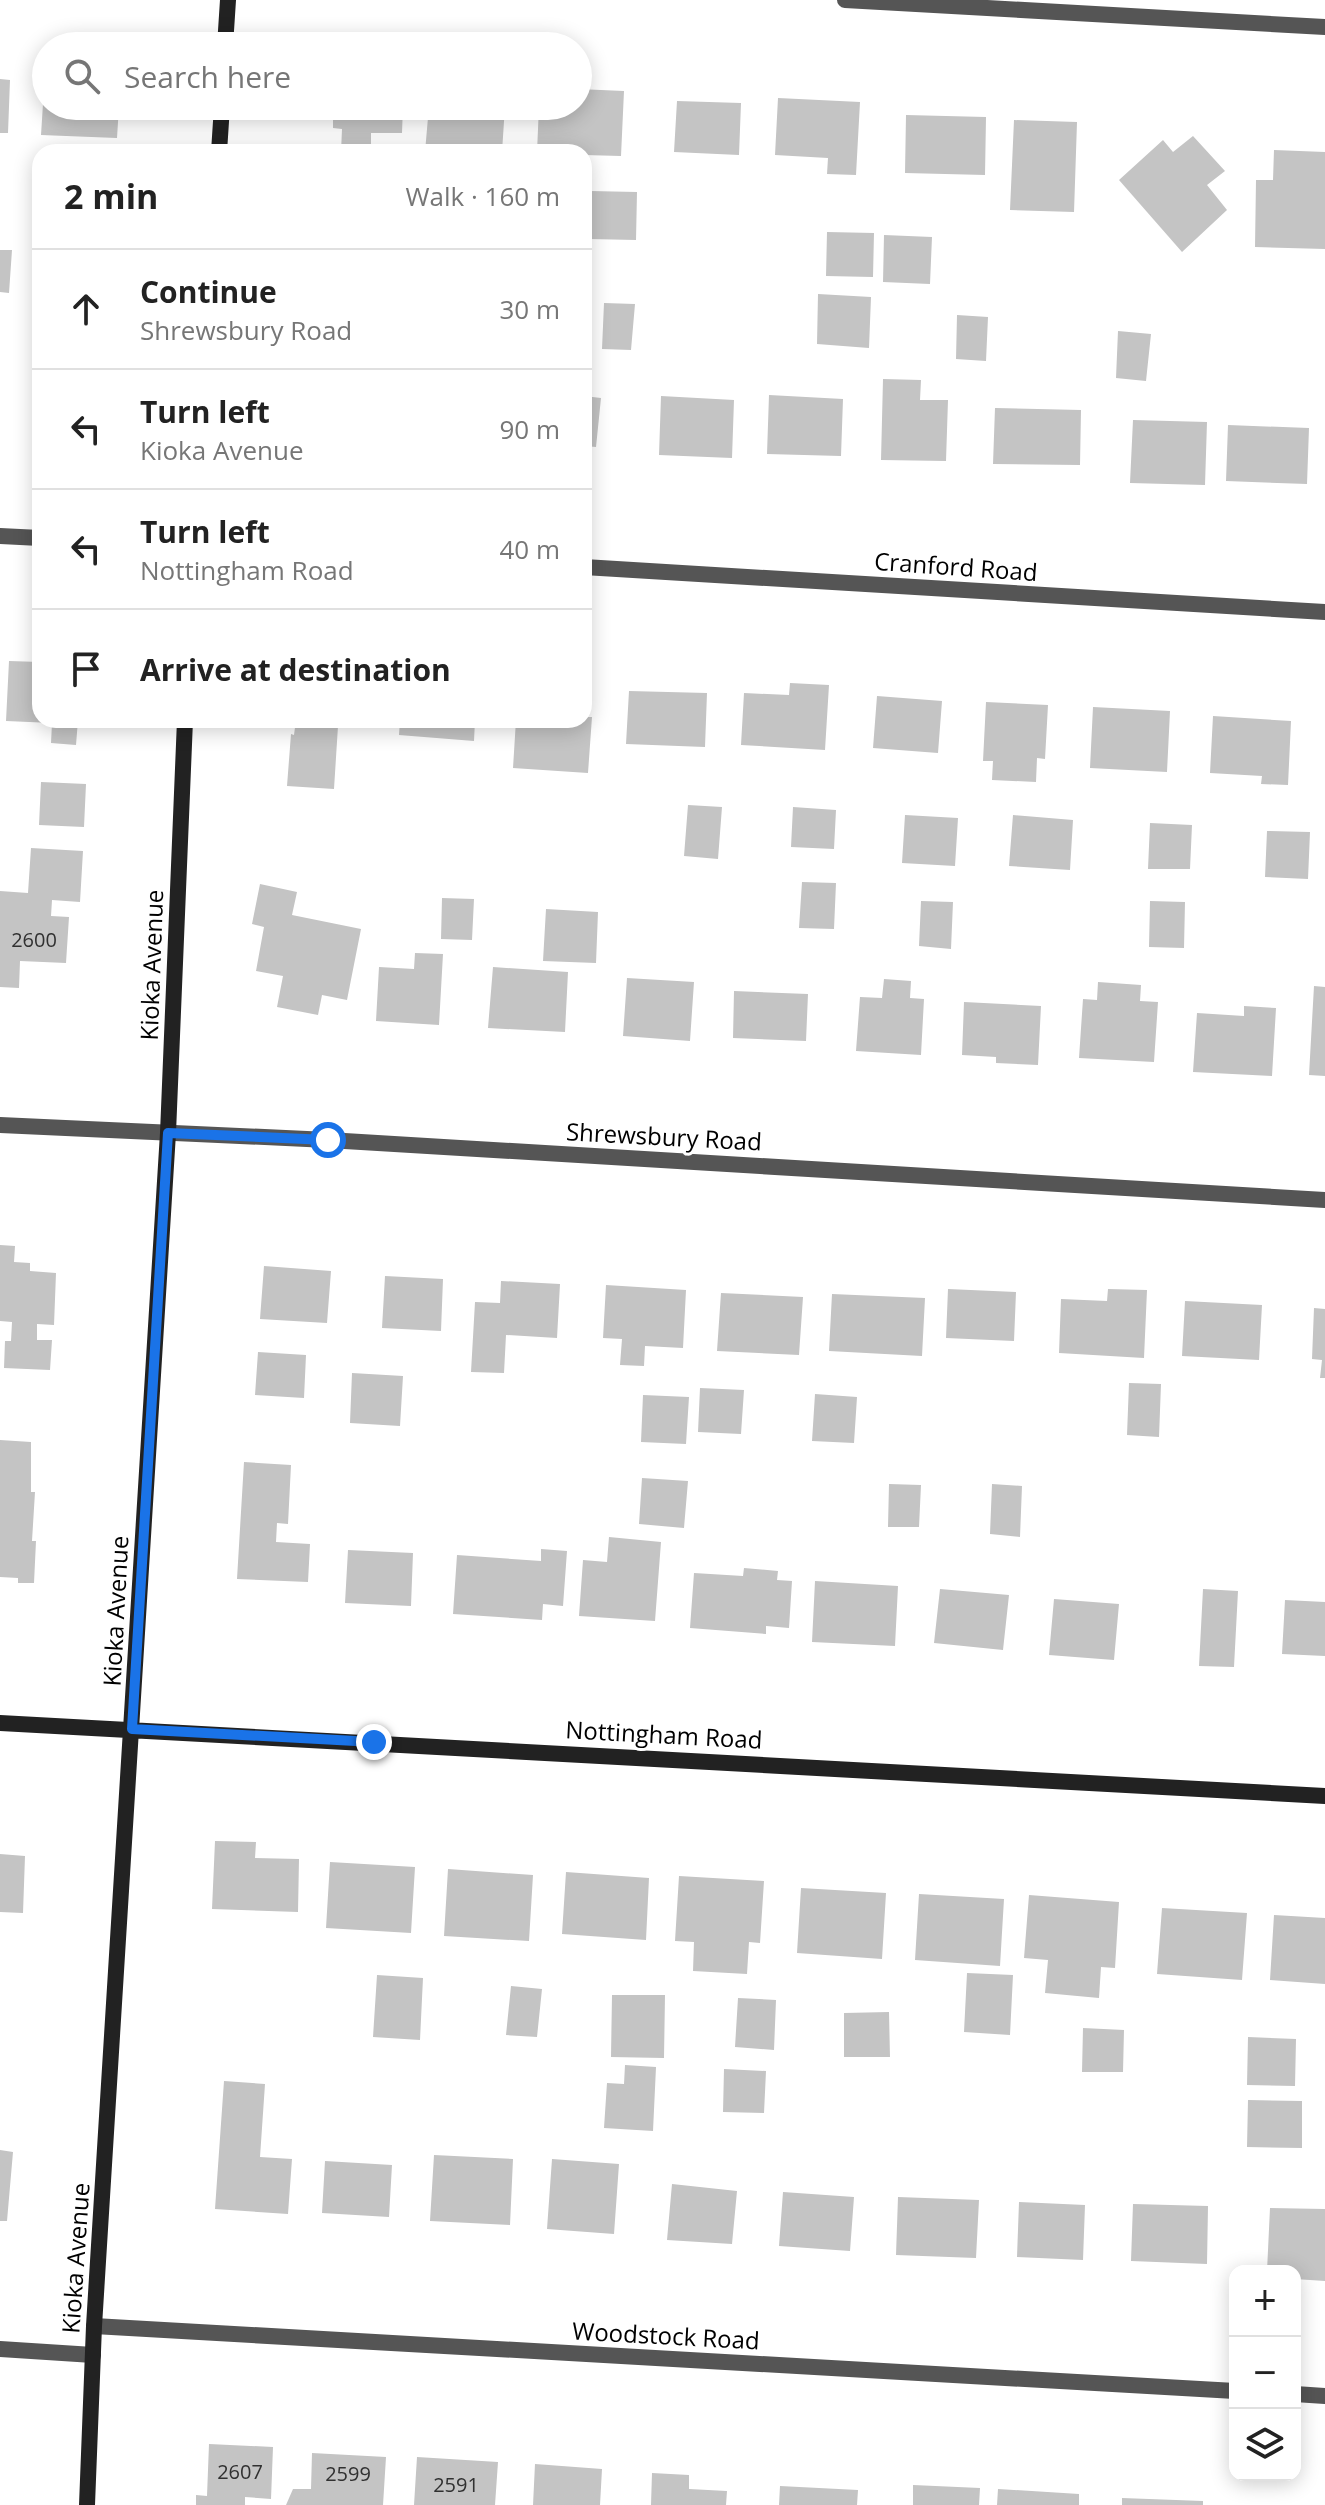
<!DOCTYPE html>
<meta charset="utf-8">
<style>
:root{--surface:#fff;--page:#f6f6f6;--text:#222;--muted:#767676;--line:#e0e0e0}
body{margin:0;font-family:"Open Sans",sans-serif;background:var(--page);color:var(--text)}
.controls{position:absolute;right:24px;bottom:24px;display:grid;overflow:hidden;border-radius:16px;box-shadow:0 4px 20px #0003}
.controls button{width:72px;height:72px;display:grid;place-items:center;padding:0;border:0;border-bottom:2px solid var(--line);background:var(--surface);color:var(--text);font:40px sans-serif}
.stop{position:absolute;width:24px;height:24px;margin:-18px;border:6px solid #1a73e8;border-radius:50%;background:#fff}
.stop.end{background:#1a73e8;border-color:#fff;box-shadow:0 2px 8px #0008}
.list{margin:0;padding:0;list-style:none}
h2{display:flex;justify-content:space-between;align-items:center;height:104px;margin:0;padding:0 32px;font-size:34px}
h2 small{font-size:26px;font-weight:400;color:var(--muted)}
.list li{display:grid;grid-template-columns:52px 1fr auto;gap:24px;align-items:center;box-sizing:border-box;height:120px;padding:0 32px;border-top:2px solid var(--line)}
.list b{display:block;font-size:30px;white-space:nowrap}
.list p{margin:0;font-size:26px;white-space:nowrap;color:var(--muted)}
.list em{font-size:26px;font-style:normal;color:var(--muted)}
.icon{flex:none;width:44px;height:44px;fill:none;stroke:currentColor;stroke-width:2;stroke-linecap:round;stroke-linejoin:round}
.map{position:relative;flex:none;width:1325px;height:2505px;overflow:hidden}
.search{position:absolute;background:var(--surface);box-shadow:0 4px 20px #0003;left:32px;top:32px;width:560px;height:88px;display:flex;align-items:center;gap:20px;box-sizing:border-box;padding:0 28px;border-radius:44px;color:var(--muted);font-size:30px}
.panel{position:absolute;background:var(--surface);box-shadow:0 4px 20px #0003;left:32px;top:144px;width:560px;height:584px;border-radius:24px}
.map>svg:first-child{display:block}
.building{fill:#c4c4c4}
.lines{fill:none;stroke-linecap:round;stroke-linejoin:round}
.street{stroke:#555;stroke-width:16}
.secondary{stroke:#222;stroke-width:16}
.route{stroke:#1a73e8;stroke-width:10}
.labels{text-anchor:middle;dominant-baseline:central;stroke-width:6;stroke-linejoin:round;paint-order:stroke}
.number-label{font-size:20px;fill:#313131}
.street-label{font-size:24px;fill:#000;stroke:#fff}
</style>
<div class="map">
<svg width="1325" height="2505" viewBox="0 0 1325 2505">
<rect width="100%" height="100%" fill="#fff"/>
<!-- building -->
<path class="building" d="M0,79L10,80L8,133H0Z
M44,88H46V106H119L117,138L41,135Z
M578,89L624,91L621,156L584,155V152H537L539,106H578Z
M778,98L860,102L856,175L827,174L828,158L775,155Z
M677,101L741,103L739,155L674,152Z
M333,106H403L402,133H371V152H341L342,129L333,128Z
M429,106H505L502,152H425Z
M906,115L986,117L985,175L905,173Z
M1014,120L1077,122L1074,212L1010,210Z
M1193,136L1225,171L1207,185L1227,210L1182,252L1119,180L1163,140L1173,152Z
M1274,150L1325,152V249L1255,247L1256,180H1273Z
M590,191L637,192L636,240L589,239Z
M827,232L874,233L873,277L826,276Z
M884,235L932,237L930,284L883,282Z
M0,250H12L9,293L0,292Z
M818,294L871,297L869,348L817,344Z
M604,303L635,304L631,350L602,349Z
M957,315L988,317L986,361L956,359Z
M1118,331L1151,334L1146,381L1116,378Z
M883,379L921,380L920,400H948L946,461L881,460Z
M769,395L843,399L841,456L767,454Z
M584,396L601,398L596,447L584,446Z
M661,396L734,400L732,458L659,455Z
M995,408L1081,410L1080,465L993,464Z
M1133,420L1207,422L1205,485L1130,483Z
M1228,425L1309,428L1307,484L1226,481Z
M9,661L40,662V720H78L76,745L51,743L52,723L6,721Z
M790,683L829,685L825,750L741,745L744,693L789,695Z
M629,691L707,693L705,747L626,744Z
M877,696L942,701L938,753L873,748Z
M986,702L1048,705L1045,759L1037,758L1036,782L992,780L993,761H983Z
M1093,707L1170,711L1167,772L1090,768Z
M1213,716L1291,721L1288,785L1261,784L1262,776L1210,773Z
M584,717H592L588,773L513,768L516,720H584Z
M296,720H356L355,727L338,726L334,789L287,786L291,734L294,735Z
M400,720H475L474,741L399,735Z
M41,782L86,784L84,827L39,825Z
M688,805L722,807L718,859L684,856Z
M793,807L836,810L834,849L791,847Z
M905,815L958,818L955,866L902,863Z
M1013,815L1073,820L1070,870L1009,866Z
M1150,823L1192,825L1190,869H1148Z
M1267,831L1310,832L1308,879L1265,877Z
M31,848L83,851L80,902L52,900L51,916L69,917L66,963L20,961L19,988L0,987V891L28,893Z
M802,882L836,883L834,929L799,928Z
M260,884L297,892L292,915L361,929L347,1000L322,995L318,1015L277,1007L283,976L256,971L264,927L252,924Z
M442,898L474,899L472,940L441,939Z
M921,901L953,902L951,949L919,946Z
M1150,901L1185,902L1184,948L1149,947Z
M546,909L598,912L596,963L543,961Z
M415,953L443,954L439,1025L376,1021L379,967L414,969Z
M493,967L568,972L565,1032L488,1028Z
M627,978L694,982L690,1041L623,1036Z
M884,979L911,981L910,998L924,999L921,1055L856,1051L860,997L882,998Z
M1098,982L1141,985L1140,1001L1158,1002L1154,1062L1079,1058L1083,999L1097,1000Z
M1314,986L1325,987V1076L1309,1075Z
M734,991L808,994L806,1041L733,1038Z
M964,1002L1041,1006L1038,1065L996,1063V1057L962,1055Z
M1244,1006L1276,1008L1272,1076L1193,1072L1197,1013L1244,1016Z
M0,1245L15,1246L14,1262L30,1263V1271L56,1273L54,1325L37,1324V1340H52L50,1370L4,1368L5,1341H11L12,1322L0,1321Z
M264,1266L331,1271L327,1323L260,1319Z
M385,1276L443,1279L441,1331L382,1328Z
M501,1281L560,1284L557,1338L506,1335L504,1373L471,1372L475,1302L500,1303Z
M606,1285L686,1290L683,1348L645,1346L644,1366L620,1365L622,1339L603,1338Z
M948,1289L1016,1292L1014,1341L946,1338Z
M1108,1289L1147,1290L1144,1358L1059,1353L1061,1299L1107,1301Z
M721,1293L803,1297L799,1355L717,1351Z
M832,1294L925,1298L922,1356L829,1351Z
M1185,1301L1262,1305L1259,1360L1182,1356Z
M1314,1308L1325,1309V1378H1320L1322,1360L1312,1359Z
M258,1352L306,1355L304,1398L255,1395Z
M352,1373L403,1376L400,1426L350,1423Z
M1129,1383L1161,1384L1159,1437L1127,1435Z
M700,1388L744,1390L741,1434L698,1432Z
M815,1394L857,1397L854,1443L812,1441Z
M643,1395L689,1397L686,1444L641,1442Z
M0,1440L31,1442V1492H35L32,1541H36L34,1583H18V1578L0,1577Z
M244,1462L291,1465L288,1524L277,1523L276,1542L310,1544L308,1582L237,1579Z
M642,1478L688,1481L684,1528L639,1524Z
M889,1484L921,1485L919,1527H888Z
M992,1484L1022,1486L1020,1537L990,1534Z
M609,1537L661,1542L655,1621L579,1616L583,1560L607,1562Z
M541,1549L567,1551L563,1606L543,1604L542,1620L453,1614L457,1555L541,1561Z
M348,1550L413,1553L411,1606L345,1603Z
M744,1568L778,1571L777,1580L792,1581L789,1628L766,1626V1634L690,1628L694,1573L743,1576Z
M815,1581L898,1586L895,1646L812,1642Z
M940,1589L1009,1595L1003,1650L934,1643Z
M1203,1589L1238,1591L1234,1667L1199,1666Z
M1054,1599L1119,1604L1114,1660L1049,1655Z
M1285,1600L1325,1602V1656L1282,1654Z
M215,1841L256,1842L255,1858L299,1859L298,1912L212,1909Z
M0,1854L25,1856L23,1913L0,1912Z
M330,1862L415,1867L411,1933L326,1928Z
M448,1869L533,1875L529,1941L444,1936Z
M566,1872L649,1878L646,1940L562,1934Z
M679,1876L764,1881L760,1943L749,1942L747,1974L693,1971L694,1942L675,1941Z
M801,1888L886,1893L882,1959L797,1953Z
M919,1894L1004,1899L1000,1966L915,1960Z
M1029,1895L1119,1902L1115,1968L1101,1967L1099,1998L1045,1993L1048,1960L1024,1958Z
M1162,1908L1247,1913L1242,1980L1157,1974Z
M1274,1915L1325,1918V1984L1270,1980Z
M967,1973L1013,1975L1010,2035L964,2032Z
M377,1975L423,1978L420,2040L373,2037Z
M511,1986L542,1989L537,2037L506,2035Z
M612,1995H665L664,2058L611,2057Z
M738,1998L776,2000L774,2050L735,2047Z
M889,2012L890,2057H844V2013Z
M1083,2028L1124,2030L1123,2072H1082Z
M1248,2037L1296,2039L1295,2086L1247,2085Z
M625,2065L656,2067L653,2131L604,2128L607,2083L624,2084Z
M724,2069L766,2071L764,2113L723,2112Z
M224,2081L265,2084L260,2157L292,2159L288,2214L215,2209Z
M1248,2100L1302,2101V2148L1247,2147Z
M0,2150L13,2152L7,2221H0Z
M434,2155L513,2159L510,2225L430,2221Z
M552,2159L619,2164L614,2234L547,2229Z
M325,2161L392,2165L389,2217L322,2213Z
M672,2184L737,2191L732,2244L667,2240Z
M783,2192L854,2197L850,2251L779,2246Z
M898,2197L979,2200L976,2258L896,2255Z
M1019,2202L1085,2205L1083,2260L1017,2257Z
M1133,2204L1208,2206L1207,2264L1131,2261Z
M1270,2208L1325,2209V2281L1295,2279V2271H1267Z
M209,2444L273,2447L271,2499L245,2497V2505H196V2495L207,2496Z
M312,2453L386,2457L383,2505H286L293,2489H311Z
M417,2457L498,2462L495,2505H414Z
M535,2464L602,2469L600,2505H533Z
M652,2473L689,2475V2489L727,2491L726,2505H651Z
M913,2485L980,2488L979,2505H913Z
M780,2486L858,2490L857,2505H779Z
M998,2489L1079,2494V2505H997Z
M1122,2498L1203,2501V2505H1122Z"/>
<g class="lines">
<!-- street -->
<path class="street" d="M845,0L1325,27
M0,536L40,538
M584,567L1325,612
M0,1125L328,1140L1325,1200
M94,2326L1235,2391
M0,2349L93,2355
M1295,2394L1325,2396"/>
<!-- secondary -->
<path class="secondary" d="M225,46L228,0
M219,152L222,106
M0,1723L1325,1796
M87,2505L94,2326L168,1133L185,720"/>
</g>
<g class="lines">
<!-- route -->
<path class="route" d="M328,1140L168,1133L132,1729L374,1742"/>
</g>
<g class="labels">
<!-- number labels -->
<g class="number-label">
<text x="34" y="939">2600</text>
<text x="240" y="2471">2607</text>
<text x="348" y="2473">2599</text>
<text x="456" y="2484">2591</text>
</g>
<!-- street labels -->
<g class="street-label">
<text transform="translate(956 566) rotate(4)">Cranford Road</text>
<text transform="translate(151 965) rotate(-88)">Kioka Avenue</text>
<text transform="translate(664 1136) rotate(3)">Shrewsbury Road</text>
<text transform="translate(115 1611) rotate(-87)">Kioka Avenue</text>
<text transform="translate(664 1734) rotate(3)">Nottingham Road</text>
<text transform="translate(75 2258) rotate(-86)">Kioka Avenue</text>
<text transform="translate(666 2335) rotate(3)">Woodstock Road</text>
</g>
</g>
</svg>
<div class="controls">
<button>+</button>
<button>−</button>
<button><svg class="icon" aria-label="layers" viewBox="0 0 24 24"><path d="M12 4l9 5-9 5-9-5zM3 14l9 5 9-5"/></svg></button>
</div>
<div class="stop" style="left:328px;top:1140px"></div>
<div class="stop end" style="left:374px;top:1742px"></div>
<div class="search"><svg class="icon" aria-label="search" viewBox="0 0 24 24"><circle cx="10" cy="10" r="6"/><path d="M15 15l6 6"/></svg>Search here</div>
<section class="panel">
<h2>2 min<small>Walk · 160 m</small></h2>
<ul class="list">
<li><svg class="icon" aria-label="ahead" viewBox="0 0 24 24"><path d="M12 20V5M6 11l6-6 6 6"/></svg><div><b>Continue</b><p>Shrewsbury Road</p></div><em>30 m</em></li>
<li><svg class="icon" aria-label="left" viewBox="0 0 24 24"><path d="M17 20v-9H6M10 6l-5 5 5 5"/></svg><div><b>Turn left</b><p>Kioka Avenue</p></div><em>90 m</em></li>
<li><svg class="icon" aria-label="left" viewBox="0 0 24 24"><path d="M17 20v-9H6M10 6l-5 5 5 5"/></svg><div><b>Turn left</b><p>Nottingham Road</p></div><em>40 m</em></li>
<li><svg class="icon" aria-label="arrive" viewBox="0 0 24 24"><path d="M6 21V4h12l-3 4 3 4H6"/></svg><div><b>Arrive at destination</b></div></li>
</ul>
</section>
</div>
